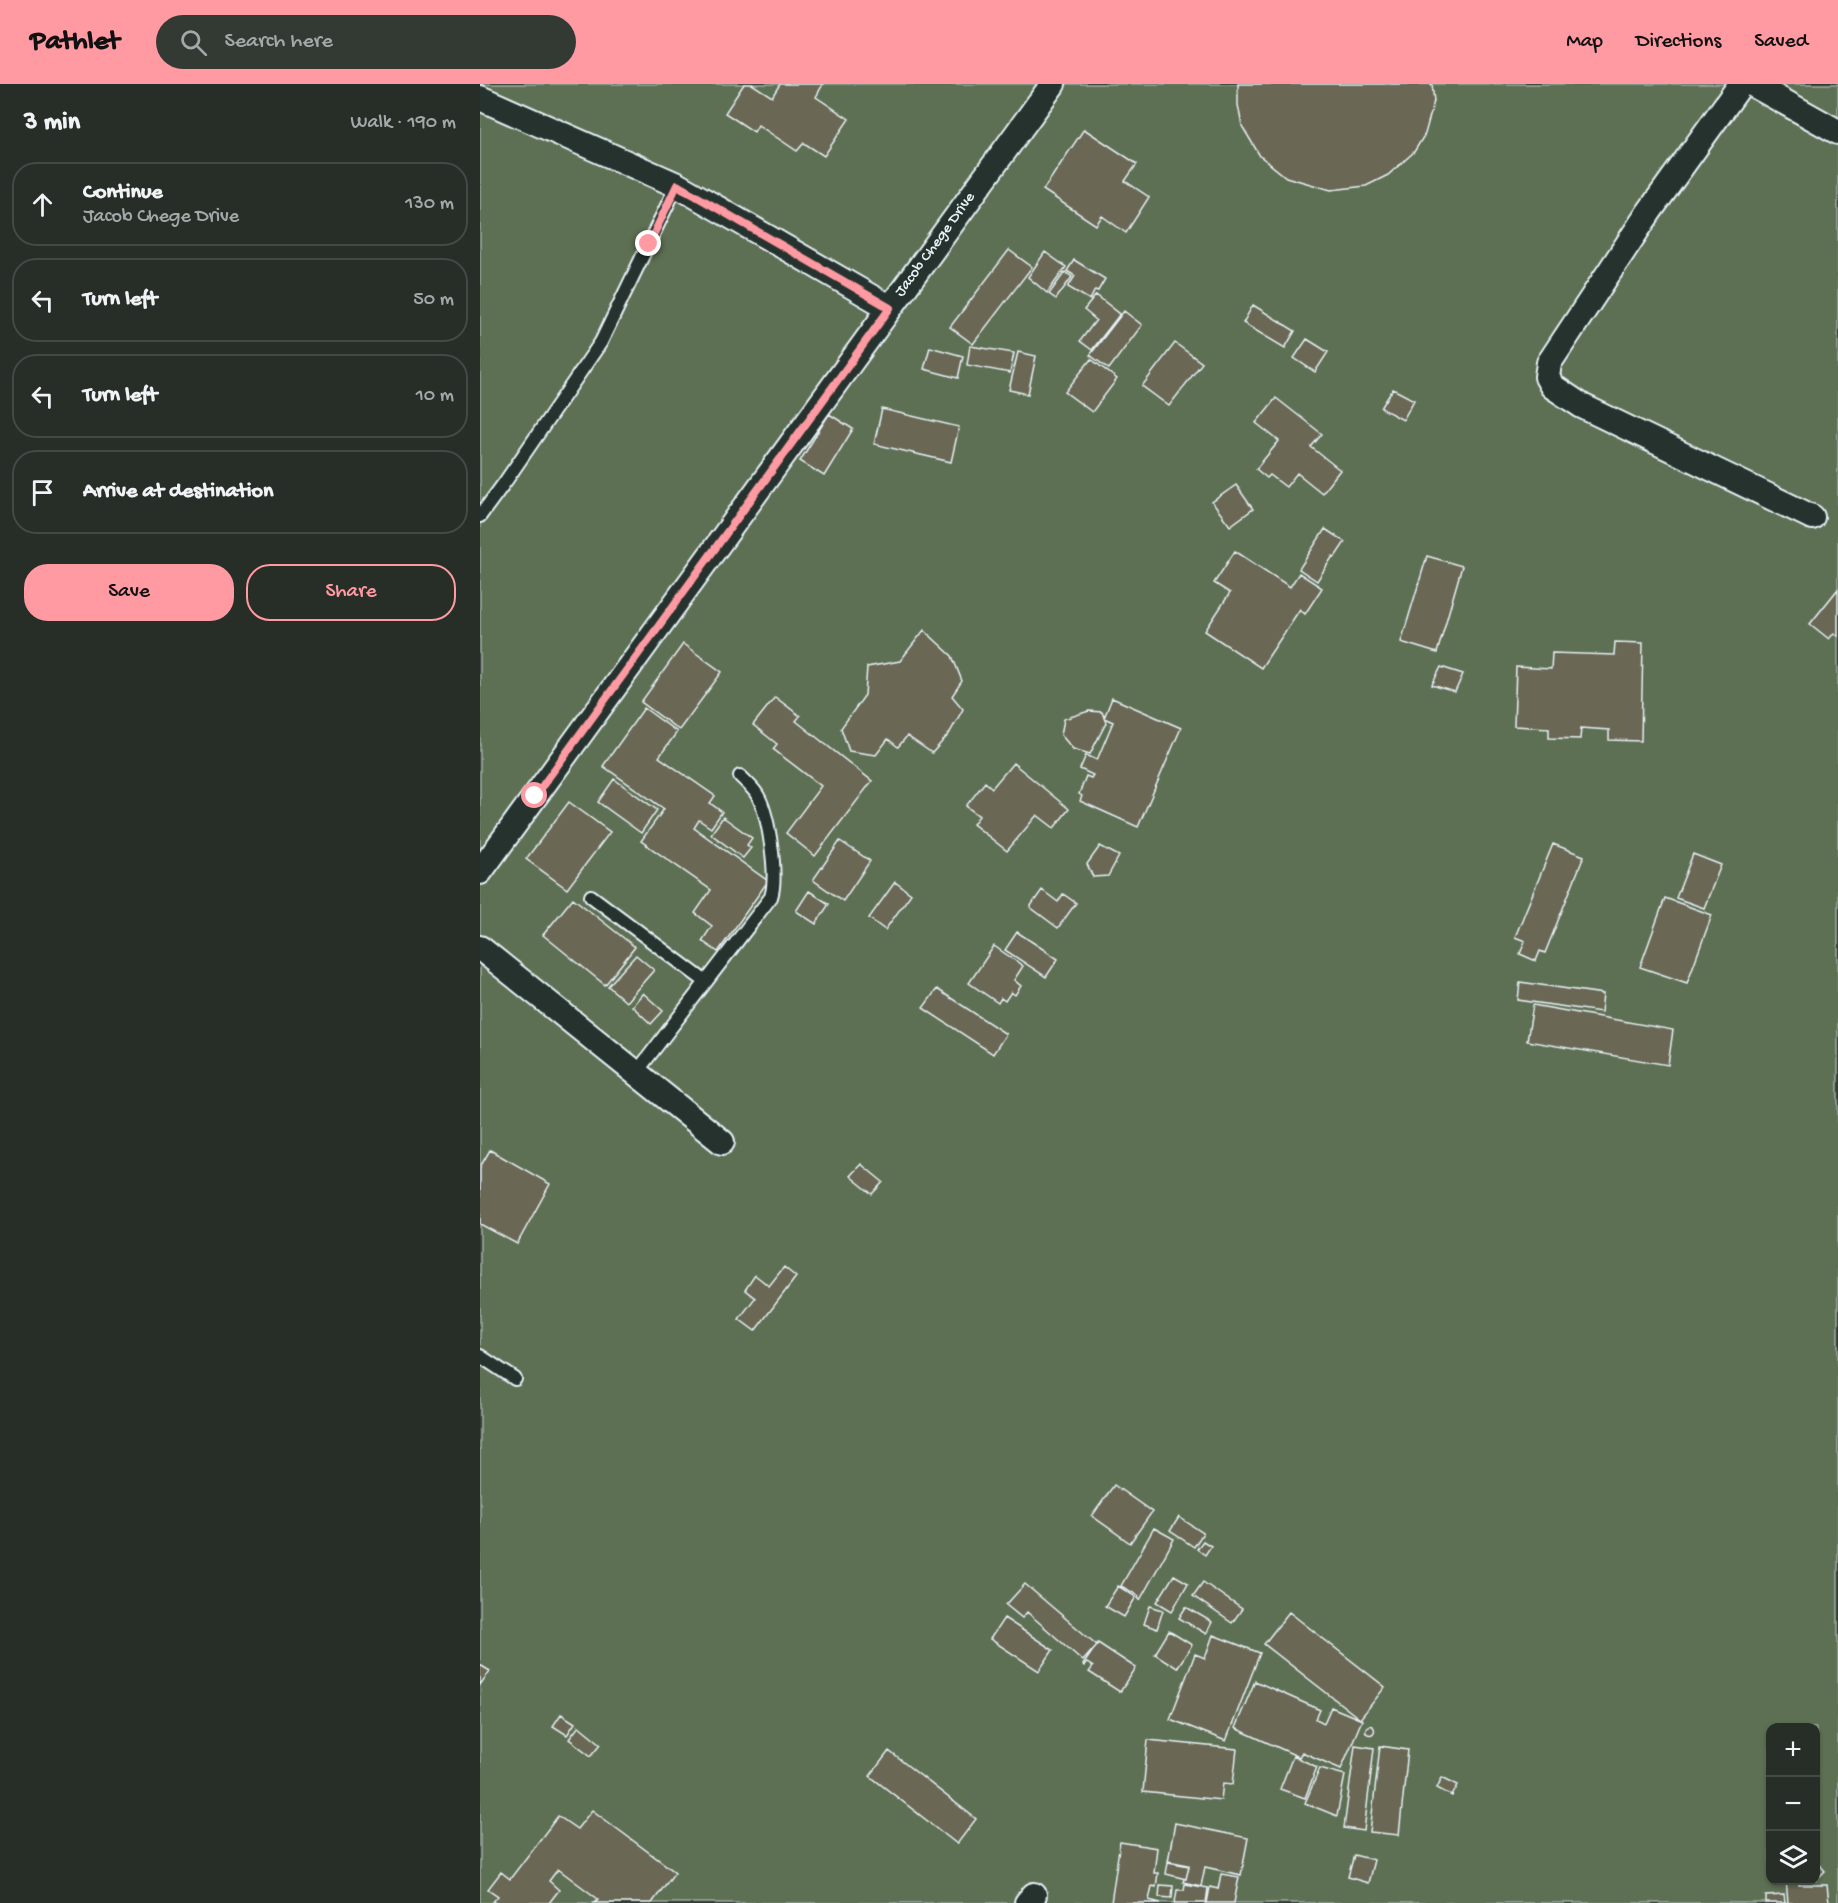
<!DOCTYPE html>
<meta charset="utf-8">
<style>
:root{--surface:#272e28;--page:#333a34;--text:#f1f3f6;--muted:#a4a8a8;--line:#434a45;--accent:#ff9aa2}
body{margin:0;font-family:"Gochi Hand",sans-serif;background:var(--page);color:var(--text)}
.controls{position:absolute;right:18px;bottom:18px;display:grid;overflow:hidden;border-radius:12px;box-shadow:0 2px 4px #0004}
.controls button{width:54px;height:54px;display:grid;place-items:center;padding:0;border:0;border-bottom:2px solid var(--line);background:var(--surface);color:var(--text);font:30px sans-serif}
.stop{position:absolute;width:18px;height:18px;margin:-14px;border:4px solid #ff9aa2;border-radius:50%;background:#fff}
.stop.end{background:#ff9aa2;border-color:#fff;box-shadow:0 2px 6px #0008}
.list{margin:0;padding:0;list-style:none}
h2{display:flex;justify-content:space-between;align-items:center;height:78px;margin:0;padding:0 24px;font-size:26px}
h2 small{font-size:20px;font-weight:400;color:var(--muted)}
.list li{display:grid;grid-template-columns:39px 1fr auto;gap:18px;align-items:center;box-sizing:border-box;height:84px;margin:0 12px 12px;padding:0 12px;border:2px solid var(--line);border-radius:24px}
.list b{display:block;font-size:22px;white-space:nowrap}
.list p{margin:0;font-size:20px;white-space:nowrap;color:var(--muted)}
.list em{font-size:20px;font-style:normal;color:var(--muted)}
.actions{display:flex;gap:12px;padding:18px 24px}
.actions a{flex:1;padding:14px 0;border:2px solid var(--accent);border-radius:24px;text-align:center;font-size:21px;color:var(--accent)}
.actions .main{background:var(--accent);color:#111}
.icon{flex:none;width:33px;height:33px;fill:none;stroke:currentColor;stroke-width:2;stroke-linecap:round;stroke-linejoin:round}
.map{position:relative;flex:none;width:1358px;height:1819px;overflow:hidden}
header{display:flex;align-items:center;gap:36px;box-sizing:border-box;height:84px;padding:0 30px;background:var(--accent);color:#111}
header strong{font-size:28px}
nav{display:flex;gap:33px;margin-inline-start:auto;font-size:21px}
.search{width:420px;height:54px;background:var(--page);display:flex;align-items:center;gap:15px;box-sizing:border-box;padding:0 21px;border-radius:33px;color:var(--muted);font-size:22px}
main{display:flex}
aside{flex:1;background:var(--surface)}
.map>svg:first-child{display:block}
.green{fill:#5d6f52;stroke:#a2b0a5;stroke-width:1.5;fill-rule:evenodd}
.building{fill:#6a6854;stroke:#e8f1f8;stroke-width:1.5}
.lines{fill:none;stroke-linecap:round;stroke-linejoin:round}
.lane-casing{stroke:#e8f1f8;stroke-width:16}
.street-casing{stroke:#e8f1f8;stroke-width:28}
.lane{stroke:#26332d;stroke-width:12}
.street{stroke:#26332d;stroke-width:24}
.route{stroke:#ff9aa2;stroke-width:8}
.labels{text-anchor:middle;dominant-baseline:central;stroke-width:4.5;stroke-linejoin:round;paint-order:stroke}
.street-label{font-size:16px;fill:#e8f1f8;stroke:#26332d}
</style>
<header>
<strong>Pathlet</strong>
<div class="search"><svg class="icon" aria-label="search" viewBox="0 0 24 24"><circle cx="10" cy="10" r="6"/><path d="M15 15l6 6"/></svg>Search here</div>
<nav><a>Map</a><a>Directions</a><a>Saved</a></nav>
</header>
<main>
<aside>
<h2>3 min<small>Walk · 190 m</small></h2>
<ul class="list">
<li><svg class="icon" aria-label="ahead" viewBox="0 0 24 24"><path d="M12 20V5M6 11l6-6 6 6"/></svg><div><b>Continue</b><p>Jacob Chege Drive</p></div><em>130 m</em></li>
<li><svg class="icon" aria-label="left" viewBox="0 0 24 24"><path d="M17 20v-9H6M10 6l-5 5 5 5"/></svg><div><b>Turn left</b></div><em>50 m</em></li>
<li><svg class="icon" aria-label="left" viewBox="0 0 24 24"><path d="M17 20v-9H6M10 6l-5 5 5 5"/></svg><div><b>Turn left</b></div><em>10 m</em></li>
<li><svg class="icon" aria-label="arrive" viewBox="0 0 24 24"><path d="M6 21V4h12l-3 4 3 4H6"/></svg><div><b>Arrive at destination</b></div></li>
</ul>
<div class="actions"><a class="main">Save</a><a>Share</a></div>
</aside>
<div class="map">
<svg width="1358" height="1819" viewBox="0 0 1358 1819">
<rect width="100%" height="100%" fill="#343e35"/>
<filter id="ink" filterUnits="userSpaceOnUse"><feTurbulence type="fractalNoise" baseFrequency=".0167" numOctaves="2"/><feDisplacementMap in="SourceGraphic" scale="12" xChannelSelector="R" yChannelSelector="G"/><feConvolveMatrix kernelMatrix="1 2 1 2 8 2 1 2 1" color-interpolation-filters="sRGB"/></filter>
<g filter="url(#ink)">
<!-- green -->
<path class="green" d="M0,0H1358V1819H0ZM1290,1644H1336V1796H1290Z"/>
<!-- building -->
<path class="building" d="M264,0H272L292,13L300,0H343L336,13L369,35L344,72L324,59L317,67L278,41L274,48L245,29Z
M758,0H952L954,17L945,50L934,68L908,91L886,102L851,106L806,93L780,72L762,42L758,21Z
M604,45L657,80L645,97L669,113L646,149L622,132L616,141L563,106Z
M529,166L552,183L493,260L470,243Z
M565,168L586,183L567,209L548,193Z
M594,176L625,195L618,207L615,206L610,216L588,203L595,192L587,187Z
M585,188L592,193L576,215L569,210Z
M616,211L640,230L612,266L600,257L616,236L604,226Z
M773,221L815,247L805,264L763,239Z
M644,227L662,241L629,285L610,271Z
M827,255L848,268L835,288L814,274Z
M695,259L722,279L689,322L662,302Z
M490,262L534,269L530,289L487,281Z
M450,263L483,272L478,294L444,285Z
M538,268L556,272L548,310L529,306Z
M611,275L637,295L612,328L585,308Z
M913,305L934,316L923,336L901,324Z
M796,314L842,350L831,363L860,386L842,409L817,389L806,403L790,391L787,394L776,385L799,357L776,339Z
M402,325L479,343L471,378L394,360Z
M349,330L373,345L344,392L320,377Z
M756,401L773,425L750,442L732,418Z
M845,445L865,458L855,473L853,472L837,497L819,485Z
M755,467L810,503L819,489L842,504L825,530L820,525L781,584L725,547L750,509L734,499Z
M947,472L982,482L957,569L921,558Z
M1358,505V552L1354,549L1349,555L1330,540Z
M444,546L472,572L482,597L472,612L483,625L469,650L452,669L427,652L418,663L408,655L396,671L369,667L361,644L385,611L387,583L420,577Z
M1135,558L1163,559L1161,657L1129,656V646L1101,644L1100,655L1069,654V644L1034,642L1036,583L1071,585L1072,569L1134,571Z
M203,560L242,588L199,646L161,618Z
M961,583L983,590L975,608L952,601Z
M295,613L320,632L316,637L392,697L335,772L306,749L341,702L293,665L297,660L273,641Z
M632,614L701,644L658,743L600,717L602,712L599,710L606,692L611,694L613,691L600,685L606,671L617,676L633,638L624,634Z
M164,624L197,648L179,673L235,712L230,719L242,728L231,744L219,736L214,744L288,797L238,868L222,857L232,842L215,829L231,806L161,757L184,725L123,682Z
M609,627L622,628L626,639L610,670L593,665L581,651L584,635Z
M533,679L589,725L574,744L557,731L527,767L493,740L499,732L486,722L505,698L512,704Z
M134,695L177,726L161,749L118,718Z
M89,718L130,748L87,805L46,775Z
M243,733L272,754L267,761L271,764L263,774L231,750Z
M360,757L390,777L363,817L333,796Z
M1073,760L1104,772L1065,869L1060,867L1056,877L1040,870L1045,857L1035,853Z
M620,762L639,772L628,792L613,793L607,780Z
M1213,770L1241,781L1224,824L1196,814Z
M415,798L431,810L405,846L389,834Z
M562,806L578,818L583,810L596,819L578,844L550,823Z
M329,807L349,820L336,840L316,827Z
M93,814L155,863L125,901L63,851Z
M1185,814L1232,831L1207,899L1160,883Z
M537,848L578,875L566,893L525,866Z
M514,862L543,882L534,896L541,902L535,911L531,908L525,917L521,914L518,919L489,899Z
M156,871L174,886L146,918L128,902Z
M1040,898L1123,910L1121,928L1038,916Z
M457,905L526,950L513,970L443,924Z
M163,909L183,927L171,940L152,922Z
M1053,921L1193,946L1188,981L1047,957Z
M10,1066L70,1100L37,1160L0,1140V1083Z
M381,1080L403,1098L392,1110L370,1092Z
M304,1183L316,1193L275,1247L259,1235L275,1214L265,1206L275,1191L289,1202Z
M634,1401L672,1428L650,1459L612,1432Z
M699,1433L723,1449L714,1463L690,1447Z
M674,1444L694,1455L660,1516L658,1514L659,1512L641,1502Z
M723,1457L731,1462L725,1471L717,1465Z
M694,1491L708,1499L692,1527L677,1518Z
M723,1498L762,1525L752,1539L713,1512Z
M545,1500L617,1561L603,1577L547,1528L542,1534L526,1521Z
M638,1502L656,1513L644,1533L625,1522Z
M670,1522L683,1526L677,1545L664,1540Z
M706,1523L732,1538L726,1550L699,1534Z
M809,1528L905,1603L880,1635L784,1560Z
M524,1534L573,1566L559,1587L510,1555Z
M689,1547L712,1561L697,1584L675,1570Z
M733,1551L780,1569L746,1657L690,1635L715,1570L725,1574Z
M618,1559L656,1584L640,1608L609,1588L613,1583L607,1579L604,1582L603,1581Z
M0,1581L10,1587L0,1601Z
M775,1597L840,1626L836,1635L844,1639L851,1623L882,1636L861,1685L822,1668L819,1673L755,1644Z
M81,1630L95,1639L87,1651L73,1642Z
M885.5 1646a4.5 4.5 0 1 1 9 0a4.5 4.5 0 1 1-9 0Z
M99,1642L121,1660L111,1672L89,1655Z
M668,1656L757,1665L753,1700L743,1699L741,1716L663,1708Z
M875,1661L894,1664L884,1747L864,1744Z
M900,1662L928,1666L919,1751L890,1748Z
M409,1667L496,1735L477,1760L390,1692Z
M813,1672L837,1683L825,1714L800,1705Z
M840,1684L865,1691L857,1732L825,1719Z
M962,1693L978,1701L972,1712L957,1704Z
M112,1726L195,1788L172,1819H114L118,1815L78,1785L69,1797L79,1806L69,1819H12L18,1812L8,1805L21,1788L30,1795L78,1732L97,1745Z
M695,1739L768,1754L761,1791L725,1783L721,1802L703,1798L704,1795H706L709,1781L688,1777Z
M640,1758L677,1764L674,1789H678L676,1803L672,1802L669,1816L681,1819H631Z
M874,1771L894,1776L888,1799L868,1793Z
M1336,1777L1345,1787L1336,1796Z
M688,1778L709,1782L706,1795L686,1790Z
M741,1790L759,1793L754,1819H727L730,1803L738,1805Z
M1306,1796H1320L1319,1801H1347L1349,1819H1308Z
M705,1800L728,1804L726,1819H695L697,1806H704Z
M680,1801L693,1802L692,1814L679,1813Z
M1304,1811L1305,1819H1286V1812Z"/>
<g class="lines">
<defs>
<path id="lane" d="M0,432L25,398L121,258L197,101
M111,812L226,898
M156,989L291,813C298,792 289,734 279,714C275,705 267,699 260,692
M0,1272L35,1295"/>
<path id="street" d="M1261,0L1169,128L1069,279L1067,293L1072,302L1102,322L1332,433
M1272,0L1358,48
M0,14L197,101L410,224
M0,788L573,0
M0,864L242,1058
M547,1819L554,1811"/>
</defs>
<!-- lane casing -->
<use href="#lane" class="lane-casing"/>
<!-- street casing -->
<use href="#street" class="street-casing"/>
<!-- lane -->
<use href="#lane" class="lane"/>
<!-- street -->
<use href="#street" class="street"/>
</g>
</g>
<g class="lines" filter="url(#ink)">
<!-- route -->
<path class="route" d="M55,712L410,224L197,101L169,160"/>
</g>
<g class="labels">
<!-- street labels -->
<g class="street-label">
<text transform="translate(456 161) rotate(-54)">Jacob Chege Drive</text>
</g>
</g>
</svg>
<div class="controls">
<button>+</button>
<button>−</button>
<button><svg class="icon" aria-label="layers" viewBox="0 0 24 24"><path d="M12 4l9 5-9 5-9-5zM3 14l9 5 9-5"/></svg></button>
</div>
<div class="stop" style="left:55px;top:712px"></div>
<div class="stop end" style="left:169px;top:160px"></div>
</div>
</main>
